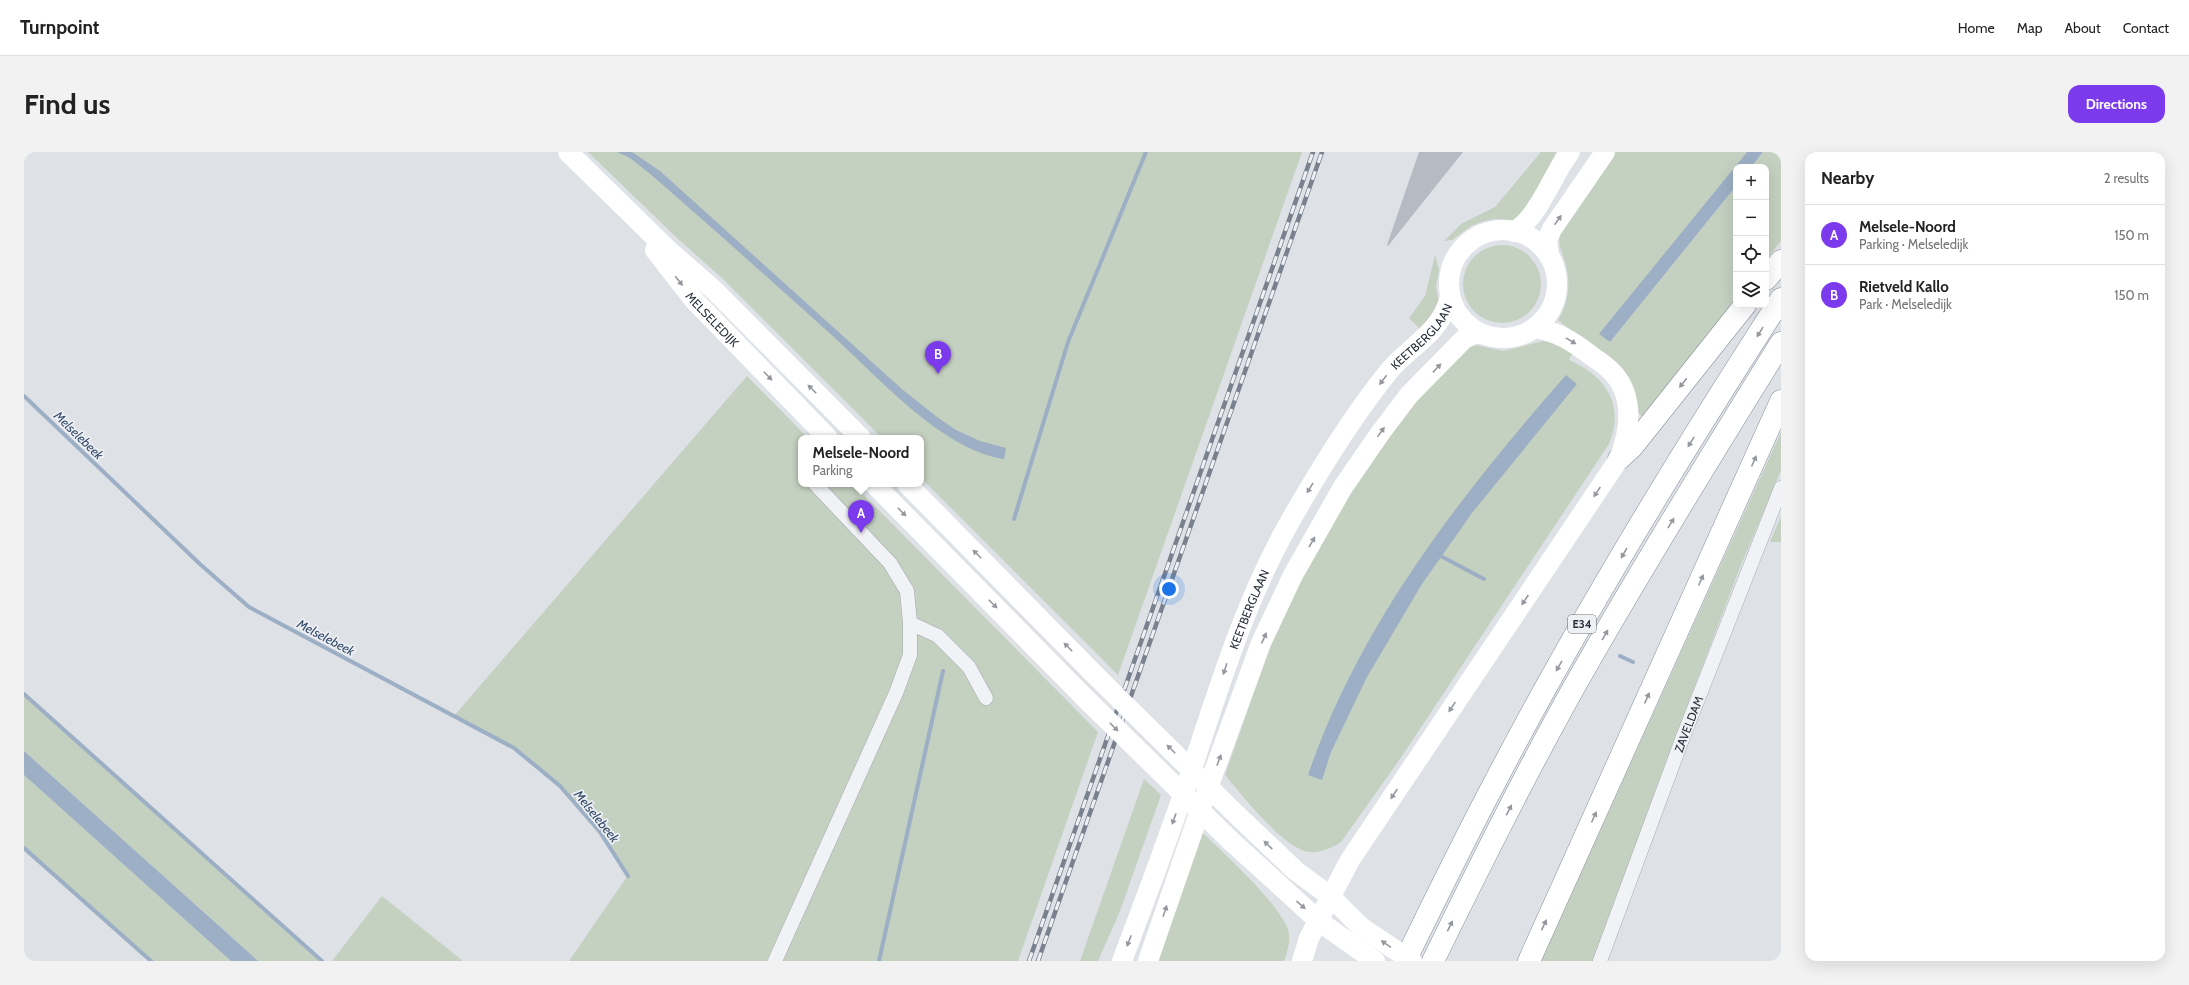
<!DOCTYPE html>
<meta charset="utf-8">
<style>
:root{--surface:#fff;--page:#f2f2f2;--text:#222;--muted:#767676;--line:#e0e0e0;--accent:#7c3aed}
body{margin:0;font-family:Cabin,sans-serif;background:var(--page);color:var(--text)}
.controls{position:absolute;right:12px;top:12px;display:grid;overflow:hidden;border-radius:8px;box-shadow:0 4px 16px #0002}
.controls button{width:36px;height:36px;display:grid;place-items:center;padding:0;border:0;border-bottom:1px solid var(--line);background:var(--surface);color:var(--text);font:20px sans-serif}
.you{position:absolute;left:1145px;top:437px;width:14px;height:14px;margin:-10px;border:3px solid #fff;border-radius:50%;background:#1a73e8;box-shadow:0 0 0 6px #1a73e833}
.badge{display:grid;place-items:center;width:26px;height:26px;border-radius:50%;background:var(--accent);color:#fff;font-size:13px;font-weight:700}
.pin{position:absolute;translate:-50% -33px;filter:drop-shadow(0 1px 2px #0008)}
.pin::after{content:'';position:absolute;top:21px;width:14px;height:12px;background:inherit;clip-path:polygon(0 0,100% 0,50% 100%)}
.popup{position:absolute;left:774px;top:283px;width:126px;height:52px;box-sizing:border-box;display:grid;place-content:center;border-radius:8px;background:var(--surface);filter:drop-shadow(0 1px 3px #0005);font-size:13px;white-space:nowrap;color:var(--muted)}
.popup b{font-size:15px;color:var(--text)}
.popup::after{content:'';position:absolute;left:50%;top:100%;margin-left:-8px;border:8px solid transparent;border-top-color:var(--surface)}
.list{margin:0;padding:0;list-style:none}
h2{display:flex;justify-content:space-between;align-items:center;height:52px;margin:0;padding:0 16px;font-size:17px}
h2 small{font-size:13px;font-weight:400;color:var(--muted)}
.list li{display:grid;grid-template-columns:26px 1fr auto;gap:12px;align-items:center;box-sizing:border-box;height:60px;padding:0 16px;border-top:1px solid var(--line)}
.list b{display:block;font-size:15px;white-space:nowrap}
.list p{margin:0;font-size:13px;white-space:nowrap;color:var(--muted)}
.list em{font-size:13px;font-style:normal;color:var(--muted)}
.icon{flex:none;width:22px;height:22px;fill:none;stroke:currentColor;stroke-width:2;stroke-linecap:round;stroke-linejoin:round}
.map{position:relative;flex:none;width:1757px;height:809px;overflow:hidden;border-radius:12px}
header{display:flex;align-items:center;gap:24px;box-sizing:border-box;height:56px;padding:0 20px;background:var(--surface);border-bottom:1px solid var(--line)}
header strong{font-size:19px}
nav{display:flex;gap:22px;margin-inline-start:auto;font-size:14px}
.intro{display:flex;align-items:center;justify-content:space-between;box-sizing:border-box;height:96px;padding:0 24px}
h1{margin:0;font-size:28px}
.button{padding:10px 18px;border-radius:12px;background:var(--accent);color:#fff;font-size:14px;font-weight:700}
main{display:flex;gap:24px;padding:0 24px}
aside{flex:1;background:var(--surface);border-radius:12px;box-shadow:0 4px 16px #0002}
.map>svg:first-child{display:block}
.green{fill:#c4d0c0}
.water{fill:#9cafc4}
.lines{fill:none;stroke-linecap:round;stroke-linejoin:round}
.stream{stroke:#9cafc4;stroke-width:4}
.building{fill:#b6bbc3}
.street-casing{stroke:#a4a9b0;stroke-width:15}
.highway-casing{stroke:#878f9c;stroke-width:23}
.street{stroke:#f1f2f5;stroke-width:14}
.secondary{stroke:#fff;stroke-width:20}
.highway{stroke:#fff;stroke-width:22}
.rail-casing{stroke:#79818f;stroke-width:4.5}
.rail{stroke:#eef0f4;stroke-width:3;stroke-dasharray:9;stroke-linecap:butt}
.secondary-bridge{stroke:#fff;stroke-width:20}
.oneway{fill:#94989e}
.labels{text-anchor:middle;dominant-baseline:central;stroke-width:3.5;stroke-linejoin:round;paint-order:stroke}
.shield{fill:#eef0f4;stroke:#646a73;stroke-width:1}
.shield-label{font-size:11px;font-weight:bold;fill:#29303c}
.street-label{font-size:12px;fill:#29303c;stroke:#eef0f4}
.water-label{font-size:13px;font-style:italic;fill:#374e6c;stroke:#eef0f4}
</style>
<header>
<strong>Turnpoint</strong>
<nav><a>Home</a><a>Map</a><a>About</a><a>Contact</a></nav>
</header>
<div class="intro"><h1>Find us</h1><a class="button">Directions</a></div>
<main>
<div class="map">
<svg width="1757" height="809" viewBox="0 0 1757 809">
<rect width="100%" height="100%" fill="#dee2e7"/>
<!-- green -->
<path class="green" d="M564,0H1278L1094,523L897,326V286H858L699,127L653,86Z
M1517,0H1532L1506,56L1490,68L1471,67L1460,69L1447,74L1428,88L1420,89L1437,72L1471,55Z
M1589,0H1723L1576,182L1586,190L1712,34V146L1619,265L1612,259L1583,207L1534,168C1544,152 1547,133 1542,114C1539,100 1532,94 1537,78Z
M1739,0H1757V89L1742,108V15H1727Z
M1439 132a39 39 0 1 1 78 0a39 39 0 1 1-78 0Z
M1411,103L1415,118L1412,135L1415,150L1398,179L1385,166L1401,144Z
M1519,189L1530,191L1550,198L1545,208C1582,224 1601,253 1585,292L1376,607L1317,690C1308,696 1297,701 1285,700C1259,696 1218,643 1201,623L1246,495L1277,428L1327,340L1365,285L1392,249L1435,199L1451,193L1480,199Z
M723,224L784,286H777V332H829L1074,580L994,809H545L604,723L576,680L536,634L490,596L430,564Z
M1757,280V318L1717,413L1641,612L1569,809H1517Z
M1757,364V390H1746Z
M0,542L299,809H234L232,807L0,599Z
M0,623L207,809H127L0,696Z
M1120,627L1137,643L1096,759L1074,809H1056Z
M1177,679C1196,698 1263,758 1265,782C1266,791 1263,801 1260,809H1134Z
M358,744L439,809H308Z"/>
<!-- water -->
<path class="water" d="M593,0H608L636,19L879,238L913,265L932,278L956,289L982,296L980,307C916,298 849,219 801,177C743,125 684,72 625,21L606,6Z
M1723,0H1739L1727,15H1712V34L1586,190L1575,182Z
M1542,223L1553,232L1448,361L1398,432L1343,525L1307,600L1298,628L1284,623C1336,471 1437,343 1542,223Z
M0,599L232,807L234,809H207L0,623Z"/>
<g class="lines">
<!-- stream -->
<path class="stream" d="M0,244L177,413L225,455L490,596L536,634L576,680L604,724
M990,367L1044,190L1122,0
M1413,402L1460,427
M1596,504L1609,510
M0,542L298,809
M0,696L127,809
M855,809L919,519"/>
</g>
<!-- building -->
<path class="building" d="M1395,0H1439L1364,94L1363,93Z"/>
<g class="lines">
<defs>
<g id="street">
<path d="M886,471L914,484L945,515L962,546"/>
<path d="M751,809L872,541L886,503V471L883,439L866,411L791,332"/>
<path id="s1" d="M1576,809L1659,585L1757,336"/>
</g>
<path id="highway" d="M1742,127L1757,109
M1595,307L1608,295L1721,153
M1381,809C1411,748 1440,688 1472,628C1558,463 1656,303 1757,147
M1409,809C1454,717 1499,626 1549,537C1615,420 1686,305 1757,191
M1505,809L1757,249"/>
</defs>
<!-- street casing -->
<use href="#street" class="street-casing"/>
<!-- highway casing -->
<use href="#highway" class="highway-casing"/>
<!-- street -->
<use href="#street" class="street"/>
<!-- secondary -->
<g class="secondary">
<path d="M544,0L643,97L690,138L837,286"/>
<circle cx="1479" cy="132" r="54"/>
<path d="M1490,80C1516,63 1527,25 1546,0"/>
<path id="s2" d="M631,98L670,148L804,286"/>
<path d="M1525,104L1523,88L1528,77L1581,0"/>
<path d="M850,332L1062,547"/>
<path d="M883,332L1071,523"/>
<path d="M1214,664L1272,719L1306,744L1337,775"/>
<path d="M1207,689L1296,770L1351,809"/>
<path id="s3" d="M1098,809C1121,749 1143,689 1164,629C1193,542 1219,453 1264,373C1294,320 1327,266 1365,219C1388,192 1416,182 1426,145"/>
<path d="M1124,809L1181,644L1237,491L1269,423L1319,335L1357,280L1385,243L1440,187L1451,182H1458"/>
<path d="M1278,809L1285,786L1326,708L1595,307C1606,280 1611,245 1589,221C1582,213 1573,208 1565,202C1548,189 1532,179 1510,176"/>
</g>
<!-- highway -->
<use href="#highway" class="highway"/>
<defs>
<path id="rail" d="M1005,809L1289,0
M1014,809L1298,0"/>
</defs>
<!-- rail casing -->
<use href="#rail" class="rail-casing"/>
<!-- rail -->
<use href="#rail" class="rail"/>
<!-- secondary-bridge -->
<path class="secondary-bridge" d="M1071,523L1214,664
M1062,547L1207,689
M1337,775L1388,809"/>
</g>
<!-- one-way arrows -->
<defs><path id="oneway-solid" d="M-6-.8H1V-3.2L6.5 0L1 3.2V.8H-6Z"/></defs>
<g class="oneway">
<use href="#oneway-solid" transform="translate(1534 68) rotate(-55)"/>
<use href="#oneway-solid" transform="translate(655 129) rotate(52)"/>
<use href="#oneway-solid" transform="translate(1736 180) rotate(122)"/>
<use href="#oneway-solid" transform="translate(1547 189) rotate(31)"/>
<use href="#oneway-solid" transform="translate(1413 216) rotate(-47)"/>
<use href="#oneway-solid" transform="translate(744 224) rotate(46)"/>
<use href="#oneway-solid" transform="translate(1359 228) rotate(127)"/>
<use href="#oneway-solid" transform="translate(1659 231) rotate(128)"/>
<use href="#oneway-solid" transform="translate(788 237) rotate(-135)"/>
<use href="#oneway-solid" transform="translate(1357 280) rotate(-54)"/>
<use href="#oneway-solid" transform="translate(1667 290) rotate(122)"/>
<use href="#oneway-solid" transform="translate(1730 309) rotate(-66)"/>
<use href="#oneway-solid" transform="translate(1286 336) rotate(121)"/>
<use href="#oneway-solid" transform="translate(1573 340) rotate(124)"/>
<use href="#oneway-solid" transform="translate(878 360) rotate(45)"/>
<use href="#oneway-solid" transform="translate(1647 371) rotate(-59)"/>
<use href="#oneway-solid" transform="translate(1288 390) rotate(-60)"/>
<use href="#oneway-solid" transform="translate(1600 401) rotate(120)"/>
<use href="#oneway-solid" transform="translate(953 402) rotate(-135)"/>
<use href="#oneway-solid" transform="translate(1677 428) rotate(-66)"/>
<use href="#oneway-solid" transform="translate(1501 448) rotate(124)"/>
<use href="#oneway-solid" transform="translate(969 452) rotate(45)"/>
<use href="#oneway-solid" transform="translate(1581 483) rotate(-60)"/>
<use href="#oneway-solid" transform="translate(1240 486) rotate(-66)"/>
<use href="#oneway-solid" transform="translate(1044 495) rotate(-135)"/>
<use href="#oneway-solid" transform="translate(1535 514) rotate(120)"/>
<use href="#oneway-solid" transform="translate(1201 517) rotate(108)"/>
<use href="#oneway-solid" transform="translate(1623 546) rotate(-66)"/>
<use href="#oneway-solid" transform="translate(1428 555) rotate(124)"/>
<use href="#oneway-solid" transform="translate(1090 575) rotate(45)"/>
<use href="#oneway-solid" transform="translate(1147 597) rotate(-135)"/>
<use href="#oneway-solid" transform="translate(1195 608) rotate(-70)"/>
<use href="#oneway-solid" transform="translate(1370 642) rotate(124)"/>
<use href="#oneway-solid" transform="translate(1485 658) rotate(-63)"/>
<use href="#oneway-solid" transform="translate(1570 665) rotate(-66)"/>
<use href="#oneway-solid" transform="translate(1150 667) rotate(110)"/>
<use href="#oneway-solid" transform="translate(1244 693) rotate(-136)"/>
<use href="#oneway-solid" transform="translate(1277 753) rotate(41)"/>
<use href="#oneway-solid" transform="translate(1141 759) rotate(-71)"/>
<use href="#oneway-solid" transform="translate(1520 773) rotate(-65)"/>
<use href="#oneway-solid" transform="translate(1426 774) rotate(-64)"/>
<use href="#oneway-solid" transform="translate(1105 789) rotate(111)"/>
<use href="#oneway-solid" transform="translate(1362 792) rotate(-146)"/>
</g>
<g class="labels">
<!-- shield labels -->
<rect class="shield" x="1544" y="463" width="28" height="18" rx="3"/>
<g class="shield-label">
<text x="1558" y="472">E34</text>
</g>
<!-- street labels -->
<g class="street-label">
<text stroke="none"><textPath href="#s2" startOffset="90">MELSELEDIJK</textPath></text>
<text stroke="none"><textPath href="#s3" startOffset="699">KEETBERGLAAN</textPath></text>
<text stroke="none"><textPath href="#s3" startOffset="374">KEETBERGLAAN</textPath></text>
<text stroke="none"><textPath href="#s1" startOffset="253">ZAVELDAM</textPath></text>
</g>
<!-- water labels -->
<g class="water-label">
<text transform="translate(55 283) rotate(44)">Melselebeek</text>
<text transform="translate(302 485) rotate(28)">Melselebeek</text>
<text transform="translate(573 664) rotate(51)">Melselebeek</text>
</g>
</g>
</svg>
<div class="controls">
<button>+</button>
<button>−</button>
<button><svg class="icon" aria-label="locate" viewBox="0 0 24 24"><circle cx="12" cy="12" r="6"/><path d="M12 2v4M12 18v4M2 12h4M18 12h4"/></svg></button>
<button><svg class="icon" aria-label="layers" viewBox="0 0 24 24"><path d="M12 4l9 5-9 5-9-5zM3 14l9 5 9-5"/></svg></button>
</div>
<div class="you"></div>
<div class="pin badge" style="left:837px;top:381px">A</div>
<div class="popup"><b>Melsele-Noord</b>Parking</div>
<div class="pin badge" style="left:914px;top:222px">B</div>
</div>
<aside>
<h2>Nearby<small>2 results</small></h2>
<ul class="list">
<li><span class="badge">A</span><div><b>Melsele-Noord</b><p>Parking · Melseledijk</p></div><em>150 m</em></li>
<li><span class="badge">B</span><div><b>Rietveld Kallo</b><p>Park · Melseledijk</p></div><em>150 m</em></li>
</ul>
</aside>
</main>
